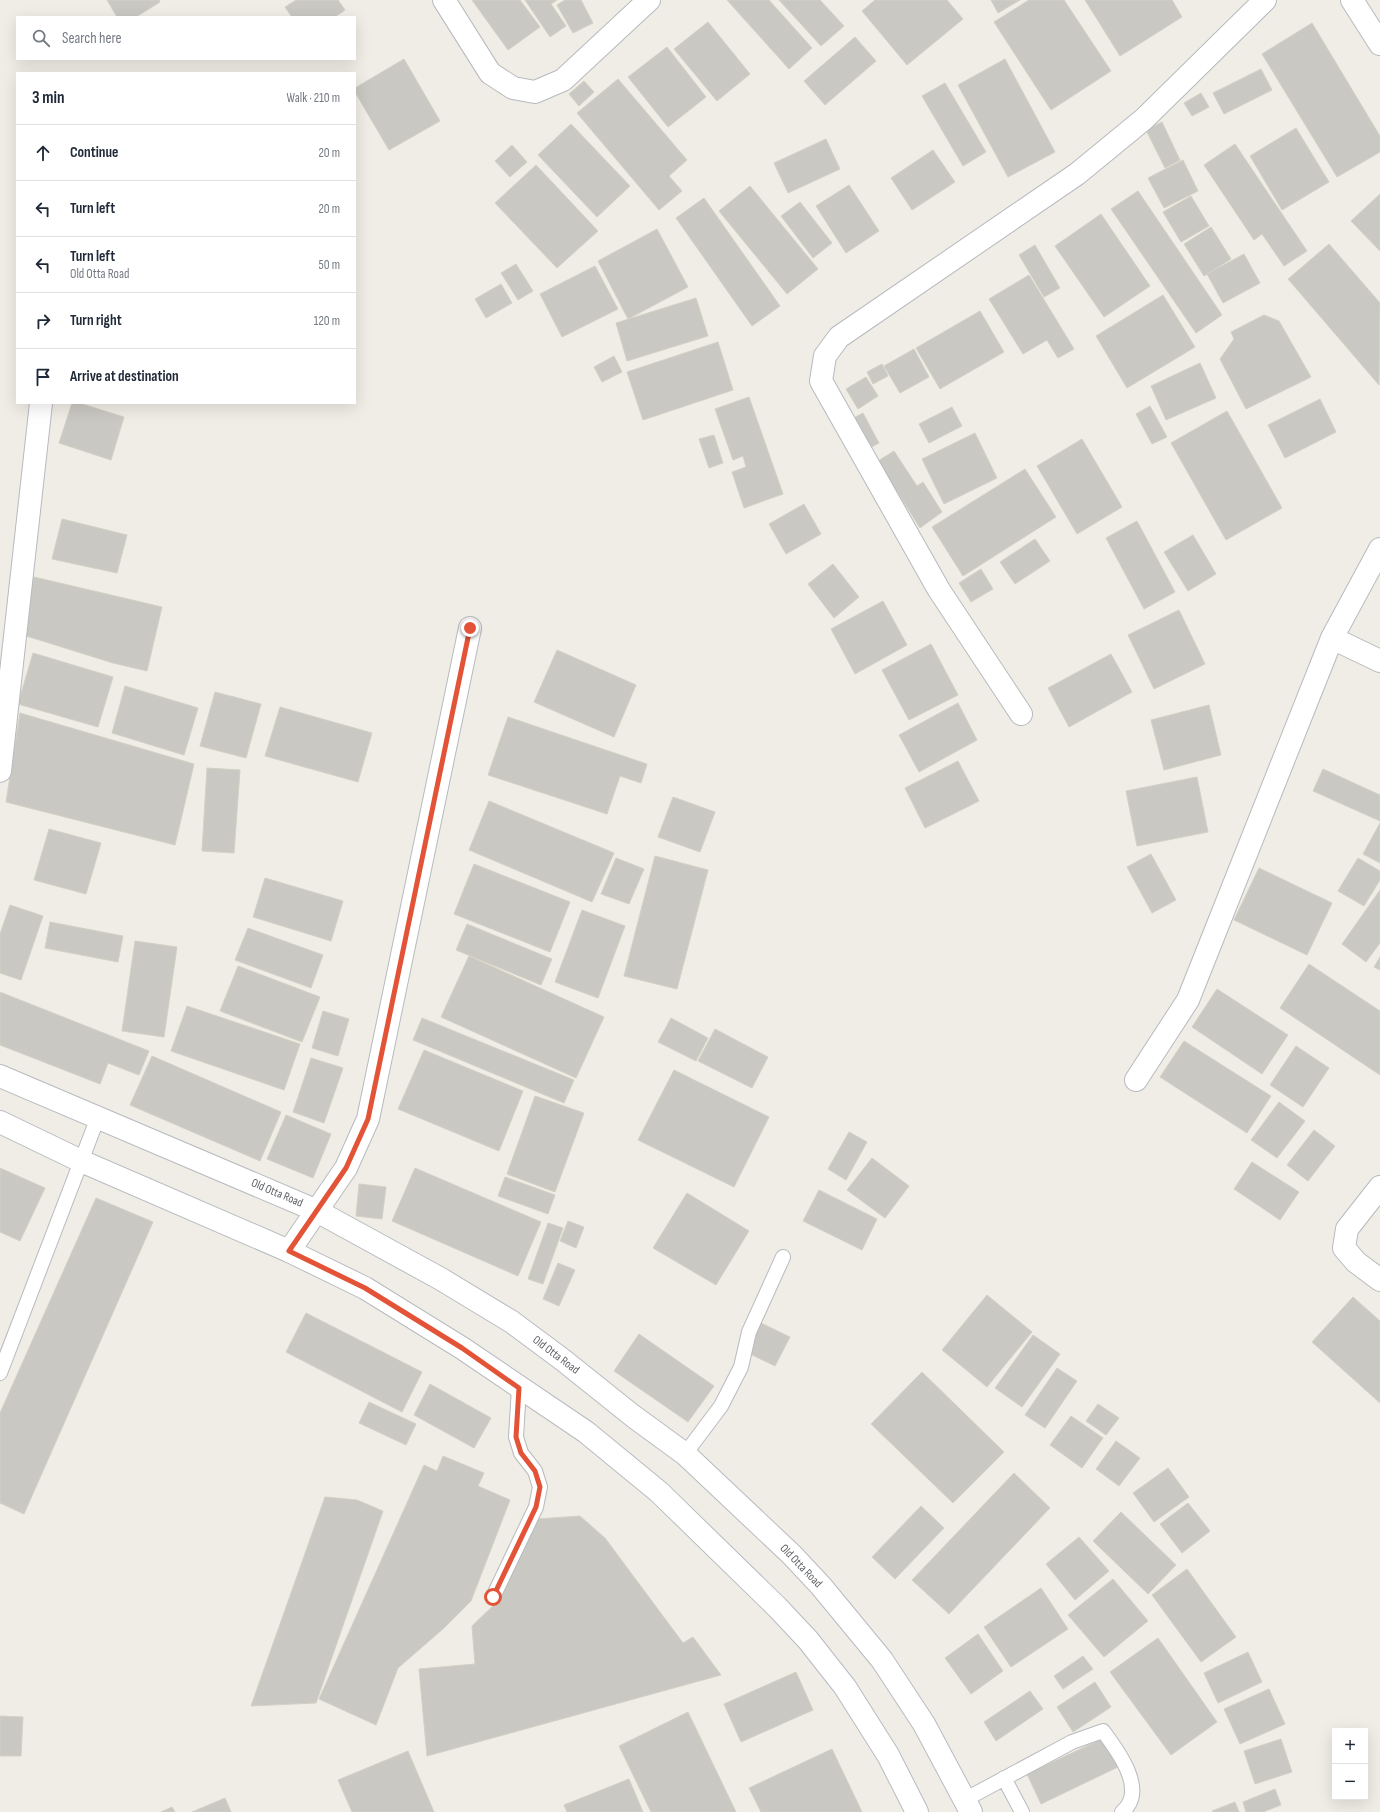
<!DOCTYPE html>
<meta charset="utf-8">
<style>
:root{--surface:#fff;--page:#f6f6f7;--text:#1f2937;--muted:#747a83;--line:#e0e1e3}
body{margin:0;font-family:"Sofia Sans Condensed",sans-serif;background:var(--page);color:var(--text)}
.controls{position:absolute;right:12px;bottom:12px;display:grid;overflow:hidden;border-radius:0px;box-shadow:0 4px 16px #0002}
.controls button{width:36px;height:36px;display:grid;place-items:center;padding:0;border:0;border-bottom:1px solid var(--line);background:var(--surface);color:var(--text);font:20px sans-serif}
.stop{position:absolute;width:12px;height:12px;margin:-9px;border:3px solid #e35337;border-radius:50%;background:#fff}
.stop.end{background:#e35337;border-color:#fff;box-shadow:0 1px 4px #0008}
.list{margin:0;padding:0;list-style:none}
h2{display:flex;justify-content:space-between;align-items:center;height:52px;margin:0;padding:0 16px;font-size:17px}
h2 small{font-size:13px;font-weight:400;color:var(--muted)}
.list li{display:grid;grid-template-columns:26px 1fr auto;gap:12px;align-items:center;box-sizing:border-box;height:56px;padding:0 16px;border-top:1px solid var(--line)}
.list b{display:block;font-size:15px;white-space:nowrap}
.list p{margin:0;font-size:13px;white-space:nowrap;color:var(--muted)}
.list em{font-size:13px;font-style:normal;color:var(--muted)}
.icon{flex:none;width:22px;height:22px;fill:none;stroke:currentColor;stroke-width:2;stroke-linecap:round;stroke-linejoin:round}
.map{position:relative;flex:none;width:1380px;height:1812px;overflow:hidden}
.search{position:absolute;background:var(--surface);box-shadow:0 4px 16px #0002;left:16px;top:16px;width:340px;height:44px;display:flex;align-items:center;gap:10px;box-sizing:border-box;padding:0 14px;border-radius:0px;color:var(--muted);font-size:15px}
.panel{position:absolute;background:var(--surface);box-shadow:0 4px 16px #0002;left:16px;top:72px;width:340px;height:332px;border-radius:0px}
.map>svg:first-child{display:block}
.building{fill:#cac8c2;stroke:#d3d0c4}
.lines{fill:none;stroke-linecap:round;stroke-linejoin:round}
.service-casing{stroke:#b7babe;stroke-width:16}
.minor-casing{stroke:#b7babe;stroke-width:24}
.secondary-casing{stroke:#b8bbc0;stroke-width:24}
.service{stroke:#fff;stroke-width:14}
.minor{stroke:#fff;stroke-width:22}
.secondary{stroke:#fff;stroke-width:22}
.route{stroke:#e35337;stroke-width:5}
.labels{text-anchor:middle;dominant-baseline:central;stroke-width:3.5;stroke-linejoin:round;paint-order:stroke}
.street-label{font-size:12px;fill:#5d6065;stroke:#fff}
</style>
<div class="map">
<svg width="1380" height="1812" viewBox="0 0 1380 1812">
<rect width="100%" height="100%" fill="#efede5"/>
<!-- building -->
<path class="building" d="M107,0H159L160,2L136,17H117Z
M296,0H338L345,10L335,17H292L285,7Z
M472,0H520L540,27L508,50Z
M525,0H557L551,4L566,26L550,37Z
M565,0H581L593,23L573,33L557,5Z
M727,0H769L812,48L789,69Z
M779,0H820L844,26L821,46Z
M875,0H947L963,19L907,65L862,11Z
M991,0H1020L998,13Z
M1029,0H1064L1111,71L1051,110L994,22Z
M1085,0H1172L1182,17L1120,56Z
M708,22L750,74L717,101L674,49Z
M1312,23L1380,136V152L1337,177L1262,54Z
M855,37L876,61L825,105L804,81Z
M667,47L706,97L668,127L628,77Z
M404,59L440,121L389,150L355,92V88Z
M1005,59L1055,152L1008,177L958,85Z
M1261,69L1272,90L1224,114L1213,93Z
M618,79L687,160L669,176L682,191L659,210L577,113Z
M584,81L594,92L579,106L569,94Z
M945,83L986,152L963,166L922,96Z
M1201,93L1209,107L1192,116L1184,103Z
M1162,122L1180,160L1165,168L1146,130Z
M571,124L630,186L597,217L538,155Z
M1296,128L1329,182L1282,210L1250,156Z
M826,139L840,169L788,193L774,163Z
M1235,144L1307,251L1284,266L1262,234L1254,240L1204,165Z
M512,145L527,162L510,177L495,161Z
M933,150L955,182L912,210L891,178Z
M1183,160L1198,191L1164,208L1148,178Z
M536,165L598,231L557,268L495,203Z
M849,185L879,231L846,253L816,206Z
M750,186L818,269L787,294L719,211Z
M1138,191L1222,315L1196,333L1111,209Z
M1380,194V251L1351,221Z
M1191,196L1209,226L1181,242L1163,212Z
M704,198L780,306L752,326L676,218Z
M800,202L832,243L813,258L781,216Z
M1101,214L1150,286L1104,317L1055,246Z
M1211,227L1231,259L1204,276L1184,244Z
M657,229L688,287L628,319L598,261Z
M1329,244L1380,303L1379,385L1288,279Z
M1035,245L1060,288L1044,297L1019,255Z
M1244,254L1260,283L1223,303L1207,274Z
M516,264L533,291L518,300L501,273Z
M595,266L618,309L562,337L540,294Z
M1029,275L1074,349L1058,358L1047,340L1023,354L989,299Z
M501,284L512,303L486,318L475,299Z
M1163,295L1195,347L1127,388L1096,336Z
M696,298L708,336L627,361L616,323Z
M980,311L1004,352L940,389L916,348Z
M1264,315L1279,321L1311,377L1246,409L1220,359L1234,339L1231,332Z
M718,342L733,390L643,420L627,372Z
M914,349L929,377L900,393L884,366Z
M614,356L622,372L602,382L594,367Z
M1200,363L1216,398L1166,420L1151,386Z
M882,364L888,376L873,384L867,372Z
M866,377L878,396L858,409L846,389Z
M749,397L783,494L744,508L732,472L746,467L743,456L733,460L715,409Z
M1320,399L1336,432L1285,458L1268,425Z
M72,403H79L124,417L111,460L59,443Z
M1150,406L1167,437L1152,444L1136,414Z
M952,407L962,426L929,443L919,424Z
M1227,411L1282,508L1226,540L1171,443Z
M863,413L879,443L864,451L848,421Z
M975,433L997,478L944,504L922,459Z
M714,435L723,463L709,468L699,439Z
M1082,439L1122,507L1077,534L1037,466Z
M894,451L917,486L923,482L942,512L920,528L878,461Z
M1025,469L1056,517L963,576L932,527Z
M804,504L821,534L786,554L769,524Z
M62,519L127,535L117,573L52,559Z
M1137,521L1175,592L1144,609L1106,538Z
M1193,535L1216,574L1188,591L1164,552Z
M1035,539L1050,561L1015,584L1000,562Z
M833,564L859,597L834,618L808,584Z
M981,569L993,589L971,602L959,583Z
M34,577L162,607L147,671L113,663L20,634Z
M883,601L907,645L855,674L831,629Z
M1179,610L1205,664L1154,689L1128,635Z
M931,644L958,695L909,720L882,670Z
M557,650L636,685L614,737L534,702Z
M33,653L113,677L98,727L18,704Z
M1111,654L1132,692L1069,727L1048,688Z
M125,686L198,708L184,755L112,733Z
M215,692L261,704L246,758L200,746Z
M958,703L977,740L919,772L899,735Z
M1209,705L1221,755L1164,770L1151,720Z
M280,707L372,733L358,782L265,756Z
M20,713L194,764L175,845L6,802Z
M508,717L647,764L641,783L620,776L607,814L488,775Z
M958,761L979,801L925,828L905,788Z
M207,768L240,770L234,853L202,851Z
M1323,769L1380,795V821L1313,791Z
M1197,777L1208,832L1137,846L1126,791Z
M673,797L715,812L700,852L658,837Z
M489,801L614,853L592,902L469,850Z
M1380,823V863L1363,854Z
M49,829L101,843L86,894L34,880Z
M1151,854L1176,900L1152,913L1127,867Z
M655,856L708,870L677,989L624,976Z
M616,858L644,869L629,904L601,894Z
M1358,858L1380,871V880L1364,906L1338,891Z
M474,864L570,902L550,952L454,914Z
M1259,868L1332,903L1307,955L1234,920Z
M265,878L343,901L331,941L253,917Z
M1380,890V943L1366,962L1342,944Z
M10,905L43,916L21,980L0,973V934Z
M582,910L625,926L598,998L555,982Z
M50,922L123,936L118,962L45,948Z
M467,924L552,959L541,985L456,950Z
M248,928L323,955L311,988L235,960Z
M135,941L177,947L164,1037L122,1031Z
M469,956L604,1017L576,1078L441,1017Z
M1380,957V970L1374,967Z
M1309,964L1380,1011V1075L1280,1008Z
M238,966L320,997L302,1042L220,1011Z
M1217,989L1288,1035L1262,1074L1192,1027Z
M0,992L149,1051L139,1075L108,1063L100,1084L0,1045Z
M187,1006L300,1044L284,1090L171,1051Z
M323,1011L349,1019L338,1056L312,1048Z
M422,1018L574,1080L564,1103L413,1040Z
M671,1018L708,1038L696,1061L658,1042Z
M715,1029L768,1057L752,1088L698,1061Z
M1184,1041L1271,1096L1247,1133L1160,1077Z
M1296,1046L1329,1068L1303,1107L1270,1085Z
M424,1050L523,1091L499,1151L398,1109Z
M152,1056L281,1112L260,1161L130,1105Z
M311,1058L343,1068L324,1123L293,1112Z
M674,1070L769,1117L734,1187L638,1140Z
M535,1096L584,1113L555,1192L507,1174Z
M1279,1102L1305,1121L1277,1158L1251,1140Z
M286,1115L331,1134L313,1178L267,1159Z
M1314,1130L1335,1146L1308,1181L1287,1165Z
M849,1132L867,1142L846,1180L828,1169Z
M872,1158L909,1186L885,1218L847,1190Z
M1252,1162L1299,1192L1280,1220L1234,1189Z
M0,1168L45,1188L20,1241L0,1232Z
M415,1168L541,1222L518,1276L392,1221Z
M505,1177L555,1195L548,1214L498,1196Z
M359,1184L386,1187L382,1219L356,1216Z
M819,1190L877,1219L862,1250L803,1221Z
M687,1193L749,1231L716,1285L653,1248Z
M96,1198L153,1222L24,1514L0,1503V1413Z
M568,1221L584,1227L576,1248L560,1241Z
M548,1223L563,1228L543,1284L528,1279Z
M558,1263L575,1270L559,1306L543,1299Z
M987,1295L1032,1332L987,1387L942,1350Z
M1353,1297L1380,1321V1403L1312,1342Z
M306,1313L422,1372L402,1412L286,1352Z
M761,1323L790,1337L775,1366L746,1352Z
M639,1334L714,1386L688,1422L614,1371Z
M1033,1335L1060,1354L1022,1407L995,1388Z
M1057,1368L1077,1381L1045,1428L1025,1415Z
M922,1372L1004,1452L953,1503L871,1424Z
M430,1384L491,1418L474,1448L414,1415Z
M369,1402L416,1424L406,1445L359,1423Z
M1098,1404L1119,1418L1106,1435L1086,1421Z
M1071,1416L1103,1438L1082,1468L1050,1445Z
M1116,1441L1140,1458L1119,1486L1096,1469Z
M443,1456L484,1473L478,1486L510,1500L471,1601L444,1628L398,1668L376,1725L319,1699L424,1465L437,1471Z
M1168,1468L1189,1497L1154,1522L1133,1493Z
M1014,1473L1050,1508L949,1614L912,1580Z
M325,1497L357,1500L383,1511L316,1703L251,1706Z
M1188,1503L1210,1531L1182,1553L1160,1524Z
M921,1506L944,1528L895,1579L872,1557Z
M1121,1512L1176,1565L1148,1594L1093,1541Z
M580,1516L605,1538L683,1643L693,1637L721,1675L427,1756L419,1669L475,1664L472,1626L496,1603L537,1519Z
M1079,1537L1109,1571L1075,1600L1046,1564Z
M1187,1569L1236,1637L1201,1662L1152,1595Z
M1113,1579L1148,1621L1104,1657L1068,1615Z
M1041,1588L1068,1629L1011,1667L984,1627Z
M978,1634L1003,1671L971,1694L945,1658Z
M1158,1638L1217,1722L1171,1755L1110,1672Z
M1248,1652L1262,1682L1218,1703L1204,1673Z
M1083,1656L1093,1669L1063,1689L1054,1676Z
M796,1672L813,1710L741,1742L724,1704Z
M1095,1682L1111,1707L1073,1732L1057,1707Z
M1269,1689L1285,1724L1240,1744L1224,1709Z
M1030,1691L1043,1709L996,1741L984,1722Z
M688,1712L736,1812H651L619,1746Z
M0,1716L23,1717L21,1756H0Z
M1104,1738L1118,1767L1041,1804L1027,1774Z
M1281,1739L1292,1772L1255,1784L1244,1751Z
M832,1749L862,1812H761L749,1788Z
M408,1751L434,1812H352L338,1780Z
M629,1779L643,1812H567L564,1805Z
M1275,1789L1281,1805L1263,1812H1246L1243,1802Z
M225,1798L231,1812H192Z
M1235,1802L1239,1812H1213L1212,1811Z
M172,1807L175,1812H161Z"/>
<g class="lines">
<defs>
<path id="service" d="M0,1373L98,1117
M685,1454L721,1406L741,1367L749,1332L783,1257
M493,1597L536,1507L540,1487L535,1471L521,1453L516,1437L519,1388
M1004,1778L1022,1812
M966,1799L1072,1742L1103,1731C1118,1751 1148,1791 1122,1812"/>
<path id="minor" d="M444,0L490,73L513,88L535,92L563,80L649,0
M1352,0L1380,44
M1332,638L1380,661
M1021,714L939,590L821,381L825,356L839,337L1077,174L1144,119L1265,0
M0,771L41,403
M1136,1080L1188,1000L1332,638L1380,549
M1380,1187L1347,1229L1344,1248L1356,1262L1380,1280
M289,1251L346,1168L368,1119L470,628"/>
<path id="secondary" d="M0,1076L315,1210L441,1279L512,1322L563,1360L633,1416L685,1454L792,1555L821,1586L882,1660L924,1724L971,1812
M0,1122L81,1161L289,1251L365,1288L462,1348L586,1432L659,1492L777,1607L808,1640L845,1687L888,1755L917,1812"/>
</defs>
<!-- service casing -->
<use href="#service" class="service-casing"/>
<!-- minor casing -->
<use href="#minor" class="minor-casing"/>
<!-- secondary casing -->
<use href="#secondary" class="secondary-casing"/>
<!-- service -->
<use href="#service" class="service"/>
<!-- minor -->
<use href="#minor" class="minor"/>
<!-- secondary -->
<use href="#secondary" class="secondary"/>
</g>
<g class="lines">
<!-- route -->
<path class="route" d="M470,628L368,1119L346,1168L289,1251L365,1288L462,1348L519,1388L516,1437L521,1453L535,1471L540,1487L536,1507L493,1597"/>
</g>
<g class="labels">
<!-- street labels -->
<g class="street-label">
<text transform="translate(277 1193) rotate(23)">Old Otta Road</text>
<text transform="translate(556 1355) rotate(37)">Old Otta Road</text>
<text transform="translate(801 1566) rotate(46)">Old Otta Road</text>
</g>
</g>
</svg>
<div class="controls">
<button>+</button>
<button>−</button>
</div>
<div class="stop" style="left:493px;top:1597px"></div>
<div class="stop end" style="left:470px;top:628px"></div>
<div class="search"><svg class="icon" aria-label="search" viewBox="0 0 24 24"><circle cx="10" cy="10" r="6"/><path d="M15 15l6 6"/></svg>Search here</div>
<section class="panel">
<h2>3 min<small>Walk · 210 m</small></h2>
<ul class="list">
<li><svg class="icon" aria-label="ahead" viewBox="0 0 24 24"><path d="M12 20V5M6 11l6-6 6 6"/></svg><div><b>Continue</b></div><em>20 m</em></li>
<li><svg class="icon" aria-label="left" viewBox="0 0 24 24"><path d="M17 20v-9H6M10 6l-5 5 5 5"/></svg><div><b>Turn left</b></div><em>20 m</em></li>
<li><svg class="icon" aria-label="left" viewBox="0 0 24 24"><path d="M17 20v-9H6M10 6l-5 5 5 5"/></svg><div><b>Turn left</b><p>Old Otta Road</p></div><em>50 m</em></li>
<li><svg class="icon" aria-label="right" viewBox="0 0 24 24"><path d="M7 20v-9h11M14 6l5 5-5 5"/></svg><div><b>Turn right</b></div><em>120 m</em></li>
<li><svg class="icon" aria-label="arrive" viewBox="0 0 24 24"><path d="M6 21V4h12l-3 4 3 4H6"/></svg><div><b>Arrive at destination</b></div></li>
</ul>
</section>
</div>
